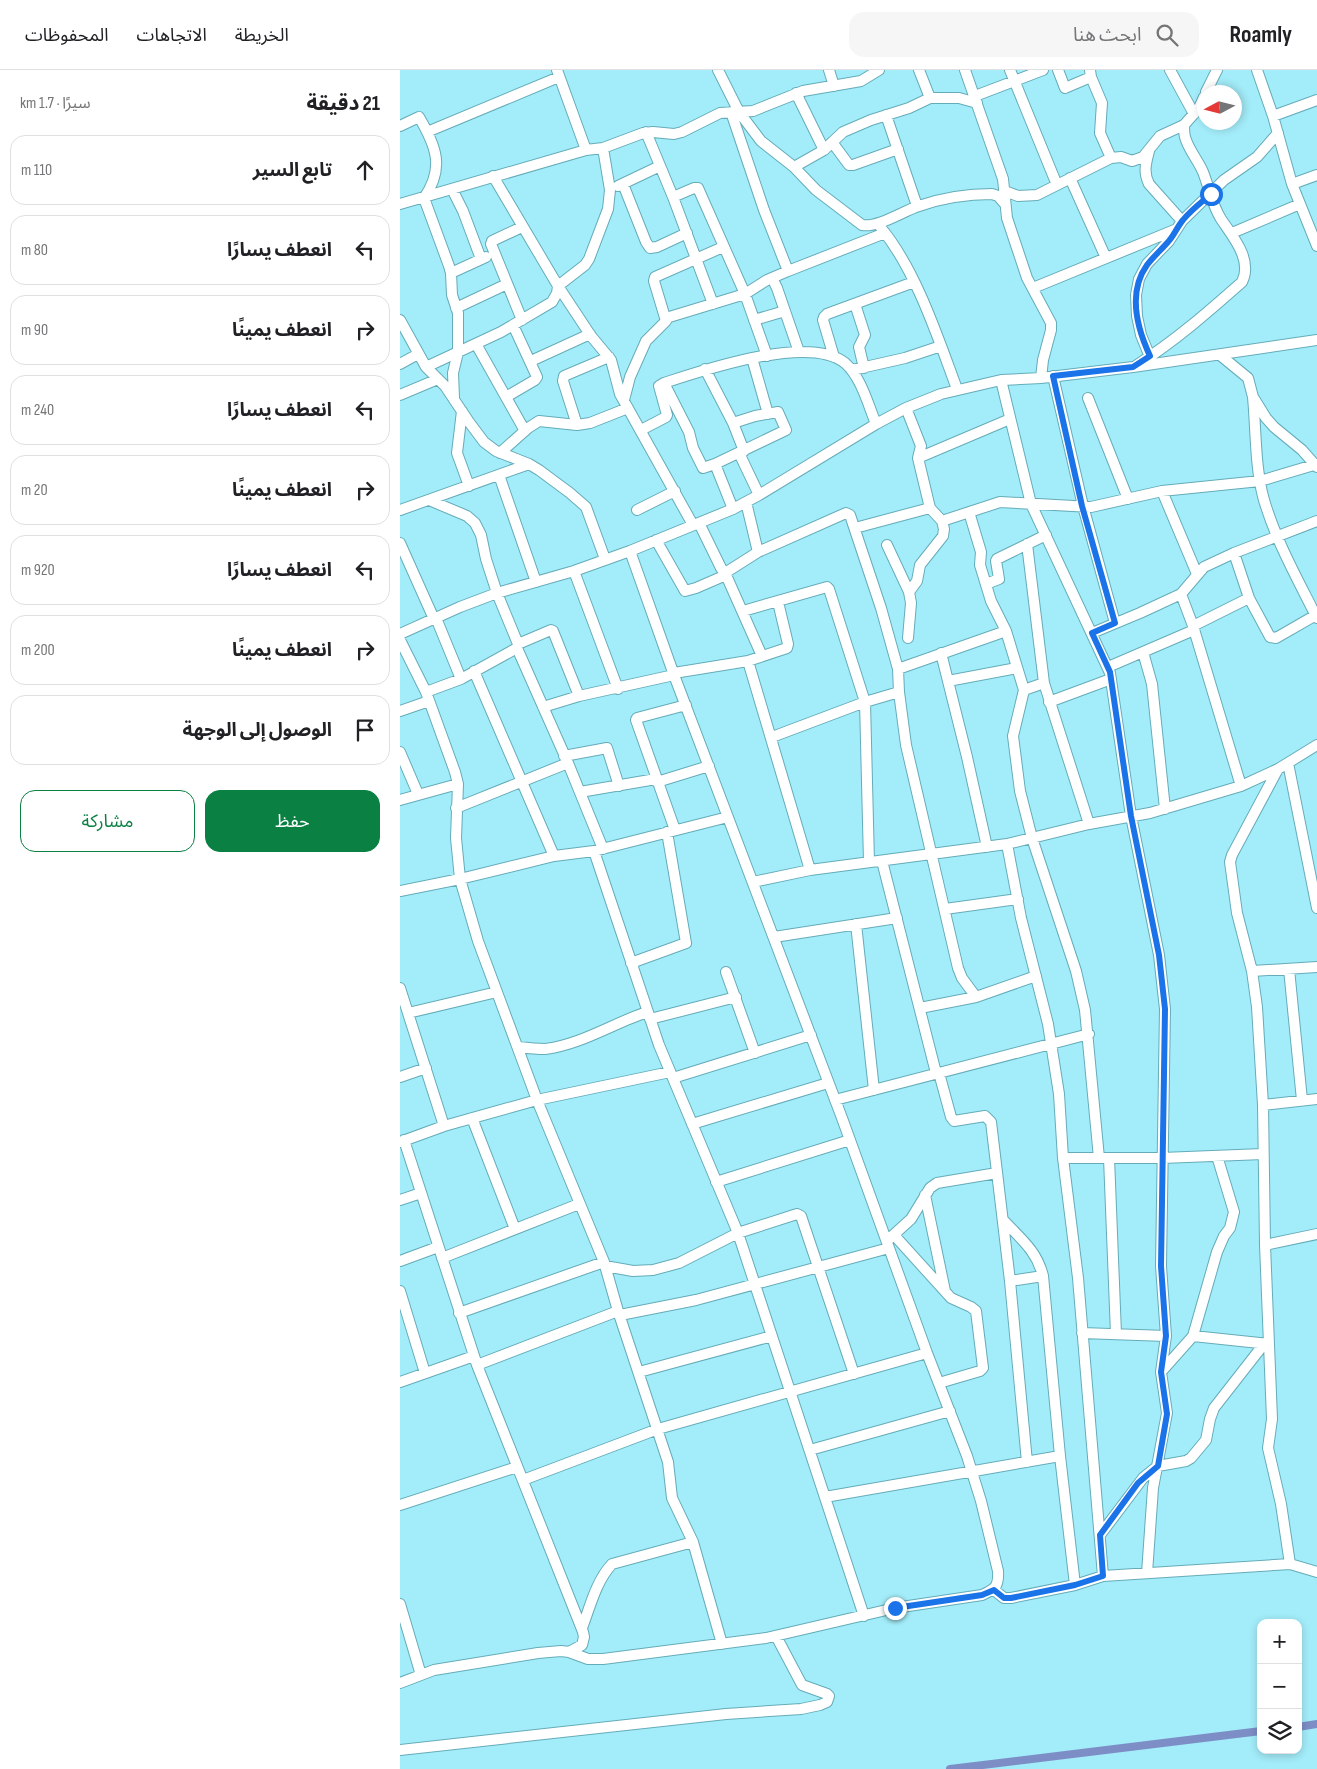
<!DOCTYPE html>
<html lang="ar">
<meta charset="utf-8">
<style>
:root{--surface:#fff;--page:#f6f6f6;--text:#202124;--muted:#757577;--line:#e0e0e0;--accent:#0b8043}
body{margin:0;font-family:"Sofia Sans Condensed","Noto Sans Arabic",sans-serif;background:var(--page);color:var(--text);direction:rtl}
.controls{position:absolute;right:15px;bottom:15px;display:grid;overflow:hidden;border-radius:10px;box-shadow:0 2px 8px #0003}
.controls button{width:45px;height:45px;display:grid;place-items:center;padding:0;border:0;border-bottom:1px solid var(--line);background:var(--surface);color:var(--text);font:25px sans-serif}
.compass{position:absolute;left:797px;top:15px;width:45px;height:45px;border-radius:50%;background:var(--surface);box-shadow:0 2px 8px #0003;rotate:263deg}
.stop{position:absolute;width:15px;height:15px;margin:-11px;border:4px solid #1a73e8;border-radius:50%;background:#fff}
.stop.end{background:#1a73e8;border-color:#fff;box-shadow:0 1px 5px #0008}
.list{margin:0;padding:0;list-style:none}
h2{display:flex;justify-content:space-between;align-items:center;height:65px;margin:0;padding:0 20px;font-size:21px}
h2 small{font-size:16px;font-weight:400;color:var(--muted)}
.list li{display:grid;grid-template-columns:32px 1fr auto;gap:15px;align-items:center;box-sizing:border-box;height:70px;margin:0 10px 10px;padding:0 10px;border:1px solid var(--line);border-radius:15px}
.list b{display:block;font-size:19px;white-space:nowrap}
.list em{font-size:16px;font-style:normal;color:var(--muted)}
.actions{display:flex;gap:10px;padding:15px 20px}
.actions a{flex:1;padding:11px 0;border:1px solid var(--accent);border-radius:15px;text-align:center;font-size:18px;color:var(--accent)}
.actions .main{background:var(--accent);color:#fff}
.icon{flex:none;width:28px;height:28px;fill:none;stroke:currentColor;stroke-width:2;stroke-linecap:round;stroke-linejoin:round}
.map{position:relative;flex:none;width:917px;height:1699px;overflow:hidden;direction:ltr}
header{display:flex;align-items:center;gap:30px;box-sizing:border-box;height:70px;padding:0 25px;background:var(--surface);border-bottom:1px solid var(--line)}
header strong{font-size:24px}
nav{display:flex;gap:28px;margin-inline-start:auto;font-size:18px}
.search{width:350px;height:45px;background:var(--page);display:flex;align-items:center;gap:12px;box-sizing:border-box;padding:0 18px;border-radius:15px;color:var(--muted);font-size:19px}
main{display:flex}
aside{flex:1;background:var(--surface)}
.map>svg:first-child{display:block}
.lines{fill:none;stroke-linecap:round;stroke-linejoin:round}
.canal{stroke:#7d8ec6;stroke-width:8}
.minor-casing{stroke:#65acb9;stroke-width:12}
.minor{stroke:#fff;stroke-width:10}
.route{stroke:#1a73e8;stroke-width:6}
</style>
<header>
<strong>Roamly</strong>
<div class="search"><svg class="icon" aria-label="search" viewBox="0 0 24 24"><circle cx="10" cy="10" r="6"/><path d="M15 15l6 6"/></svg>ابحث هنا</div>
<nav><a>الخريطة</a><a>الاتجاهات</a><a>المحفوظات</a></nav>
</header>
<main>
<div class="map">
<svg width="917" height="1699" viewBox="0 0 917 1699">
<rect width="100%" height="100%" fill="#a3ecf9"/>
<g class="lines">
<!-- canal -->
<path class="canal" d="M898,1657L917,1654
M550,1699L861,1661"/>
<defs>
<path id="minor" d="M157,0L186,80
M318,0L339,42L361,71L394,97L416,120L462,155C478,158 503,141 519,136C542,128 568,124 592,124L598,126L605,134
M429,0L434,16
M519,0L530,28
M565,0L603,109L607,148L627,208L651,253V260L643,290L641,308
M610,0L657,115
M658,0L665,18L691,7
M690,0L691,7L702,33L700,63L711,88
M770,0L794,44
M857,0L873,46L892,114L917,176
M806,22L817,0
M396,23L424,80
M575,26L643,0
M331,42L364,140L388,201
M486,45L517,136
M873,46L917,30
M0,56L19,47C36,76 45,98 24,128L49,196L51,203L52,225L58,243V282L53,303L54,328
M27,62L159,7
M246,62L273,127L313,234
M432,72L449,95H453L498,79
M749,81C746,93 743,102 749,114L782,151
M394,97L424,80L443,62L471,50L509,38L530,28H559L577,33
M93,106L158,216L191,266L211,290L220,324L293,455
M670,108L706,188
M223,114L246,172L250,178L257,177L287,163
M892,114L917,105
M218,116L260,96
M52,119L63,141L81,189
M605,121L618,126L637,125L711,88L721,87L732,91L743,87L760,66L784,55L799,38L804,27
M273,127L294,118H298L345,224L367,286
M0,134L186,80L203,78L243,63L253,62L274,64L282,62L320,43L353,41L403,21L461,11L479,0
M481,158C516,200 538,268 557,319
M832,163L900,134
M51,203L86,187
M372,208L377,218L399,282
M633,218L777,159
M455,234L465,265L459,277L464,298
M56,238L107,214
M266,248L345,224L367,210L388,201L485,163
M0,250L26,297L45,316L69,352L84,372L96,381L129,394L139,400L170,423L186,437L205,489
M122,250L91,174L92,171L122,157
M354,250L385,241
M76,274L125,361
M820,285L848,308L853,327L866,348L874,357L902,380L917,397
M434,287L423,250L424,247L427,244L514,212
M750,287L741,265L737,246L736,225L739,209L747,194L769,171L782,151L824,110L857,87L878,63
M352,288L368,344
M131,291L190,264
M0,294L18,284
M737,295C775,271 808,242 842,212C853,190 833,167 821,149C812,135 809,117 803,102C798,90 788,79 785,67C784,63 784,59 784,55
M26,297L101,262L152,232L157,223L158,216L185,195L189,189L208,139L210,120L203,78
M305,299L333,353L344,381
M452,300L505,288L541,276
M653,306L683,436L715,553
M601,310L631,434L710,603L731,746L759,885L765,939L761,1196L766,1266L761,1302
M264,313L289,362L293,378L303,398L315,394L386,360L378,342L355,346L333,353
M0,325L38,309
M106,327L135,310L137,307L113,255
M853,327C856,359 855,399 864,430C876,471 898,510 917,548
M688,328L728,429
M224,330L230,307L246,271L266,251L254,211L255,207L323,177
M506,338L521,376L518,388L530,438
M62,341L57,383L69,416
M177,355L163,311L164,306L209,287
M241,360L266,347L267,345L259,316L264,313C304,300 409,264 445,293C461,307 468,334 476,354
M100,383L128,358L139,351L177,355L190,353L228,338
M339,383L359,425
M518,388L610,349
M315,394L333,439
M99,405L136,512
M762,421L797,504
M29,430L67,446L75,453L81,465L86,489L97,523L118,574L117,578L168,693L203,779
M346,432L358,482
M0,440L129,394
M237,440L275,421
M569,442L581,482L580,495L591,531L606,561L624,620L613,666L620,721L632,768L676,901L685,940L699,1088
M299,453L321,498L326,505L362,586
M455,458L530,438L542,451L600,432L691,437L762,421L860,411L917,394
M256,470L285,521L296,518L326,505
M0,473L34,549
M627,474L644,613
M487,475L509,522L511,533L508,568
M834,483L849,528L870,567L876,568L916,545
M174,501L218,619
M325,503L358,482L446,443L450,445L481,538L498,599L499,622L506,675L558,898L562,908L576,927
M586,514L599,509L596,491L597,489L646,465
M509,522L517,511L520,495L543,466L544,459L542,451
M781,524L793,556L841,716
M343,541L427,517L429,519L465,632L469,792
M36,548L61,609
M793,556L849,528
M692,563L740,543L781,524L804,497L834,483L917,451
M0,564L60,537L97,523L174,501L230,481L333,439L359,425L476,354L506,338L541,324L601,310L641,308L733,297L917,270
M0,570L26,622L55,702L58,714L56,768L60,809L78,871L137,1030L204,1192L218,1241L268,1392L272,1428L293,1472L322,1574
M118,574L151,560L153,561L179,626
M743,582L752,614L765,739
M541,583L567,687L587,777
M348,591L410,800
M708,597L794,560
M498,599L606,561
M74,601L154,786
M274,603L348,591L387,578L388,574L378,532
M548,611L617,598
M624,620L644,613L689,754
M26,622L61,609L117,578
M649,632L711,609
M143,637L179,626L274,605
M0,641L29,631
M372,667L465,632L499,622
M0,682L18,724
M164,686L207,678L219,716
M888,693L917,838
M878,699L832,785L830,792L837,843L852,901L857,937L863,1035L865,1175L872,1349L868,1378L881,1434L890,1494
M257,712L309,696
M180,722L256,709
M0,730L58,714
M56,738L168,693
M275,760L236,650L237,648L286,635
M607,774L621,848L648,954L659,1024L663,1088L678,1208L703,1506
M194,781L259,975L338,1163L464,1546
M482,791L536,1003
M353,812L410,800L607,774L689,754L750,743L841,716L878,699L917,675
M0,821L60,809L154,786L194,781L328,747
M545,839L618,829
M456,854L474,1020
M374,867L497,848
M231,893L286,873L267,762
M889,899L902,1030
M852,901L917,897
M326,902L355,983
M0,918L44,1056
M520,938L576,927L636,906
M8,943L97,922
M250,949L336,927
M118,977C127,978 136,979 145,979C180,975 214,953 247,942
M539,1003L551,1047L554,1051L585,1046L591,1052L610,1211L627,1392
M0,1007L26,998
M273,1008L411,965
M435,1030L689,964
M863,1035L917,1029
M72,1048L115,1159
M292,1054L428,1013
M4,1070L77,1295L183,1562L184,1567L182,1575L169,1582
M0,1072L44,1056L137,1030L270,1002
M663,1088H762L863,1084
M709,1088L716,1264
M316,1112L450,1070
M525,1125L545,1221
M0,1130L21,1123
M603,1150C621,1169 637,1181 643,1206L660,1386L675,1515
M494,1165L551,1228L571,1237L576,1241L583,1298L580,1301L539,1313
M489,1169L511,1149L530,1118L537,1113L597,1103
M865,1175L917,1164
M42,1188L179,1134
M0,1191L38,1177
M205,1196L233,1201L253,1200L279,1193L338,1163L397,1144L401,1146L454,1304
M610,1211L643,1206
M0,1221L25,1303
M59,1243L204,1192
M220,1245L296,1230L489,1178
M682,1263L766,1266
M793,1266L869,1274
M77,1295L218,1241
M239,1302L372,1266
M0,1312L74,1286
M410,1380L550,1341
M123,1410L258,1359L527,1283
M425,1427L660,1386
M0,1435L117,1397
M700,1465L743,1408L758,1396L786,1391L791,1388L806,1370L810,1349L814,1338L864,1274
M747,1503L753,1418L767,1343L761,1302L793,1266L817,1182L824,1166L830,1158L834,1142L817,1086
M594,1520L604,1528H611L675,1515L703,1506L890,1494L917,1502
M0,1534L21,1605
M182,1558C190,1537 196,1511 212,1494L293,1472
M0,1613L34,1600L138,1583L161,1581L169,1582L188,1589H203L366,1568L495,1538L582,1525C595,1519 599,1517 598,1501L581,1431L567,1386L527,1283L442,1048L274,605L230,481
M0,1680L326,1644L401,1639L420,1635L427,1632L429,1626L427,1624L402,1615L376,1566"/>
</defs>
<!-- minor casing -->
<use href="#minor" class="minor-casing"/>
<!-- minor -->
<use href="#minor" class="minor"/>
</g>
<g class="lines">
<!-- route -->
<path class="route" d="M495,1538L582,1525L594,1520L604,1528H611L675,1515L703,1506L700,1465L738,1413L758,1396L767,1344L761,1302L766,1266L761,1196L765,939L759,885L731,746L710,602L692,563L715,553L682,436L653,306L733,297L750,286C737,258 727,223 747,195C753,187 761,180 768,172C774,166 777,157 783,150C791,140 802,132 811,124"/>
</g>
</svg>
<div class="controls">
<button>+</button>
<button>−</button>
<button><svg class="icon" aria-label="layers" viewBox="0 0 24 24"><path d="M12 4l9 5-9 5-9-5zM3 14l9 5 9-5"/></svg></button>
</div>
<svg class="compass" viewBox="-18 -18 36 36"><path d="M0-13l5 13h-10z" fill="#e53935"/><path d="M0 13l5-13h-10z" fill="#757577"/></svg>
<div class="stop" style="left:811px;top:124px"></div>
<div class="stop end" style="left:495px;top:1538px"></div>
</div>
<aside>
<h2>21 دقيقة<small>سيرًا · 1.7 km</small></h2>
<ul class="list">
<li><svg class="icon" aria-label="ahead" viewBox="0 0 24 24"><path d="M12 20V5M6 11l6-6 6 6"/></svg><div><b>تابع السير</b></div><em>110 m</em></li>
<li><svg class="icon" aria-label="left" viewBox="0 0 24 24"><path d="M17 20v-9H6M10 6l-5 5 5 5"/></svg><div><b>انعطف يسارًا</b></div><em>80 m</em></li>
<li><svg class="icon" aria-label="right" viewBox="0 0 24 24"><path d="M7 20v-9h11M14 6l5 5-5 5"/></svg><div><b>انعطف يمينًا</b></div><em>90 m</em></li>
<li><svg class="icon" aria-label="left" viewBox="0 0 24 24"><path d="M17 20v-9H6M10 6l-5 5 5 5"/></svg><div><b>انعطف يسارًا</b></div><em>240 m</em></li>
<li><svg class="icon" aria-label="right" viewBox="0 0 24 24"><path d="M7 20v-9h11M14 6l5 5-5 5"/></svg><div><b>انعطف يمينًا</b></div><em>20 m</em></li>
<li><svg class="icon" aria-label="left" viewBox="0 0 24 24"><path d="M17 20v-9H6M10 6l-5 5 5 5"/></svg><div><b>انعطف يسارًا</b></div><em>920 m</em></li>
<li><svg class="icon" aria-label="right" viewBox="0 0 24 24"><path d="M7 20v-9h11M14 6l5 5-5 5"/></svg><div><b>انعطف يمينًا</b></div><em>200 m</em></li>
<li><svg class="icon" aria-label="arrive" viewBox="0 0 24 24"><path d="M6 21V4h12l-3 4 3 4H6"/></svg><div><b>الوصول إلى الوجهة</b></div></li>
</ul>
<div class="actions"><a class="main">حفظ</a><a>مشاركة</a></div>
</aside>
</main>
